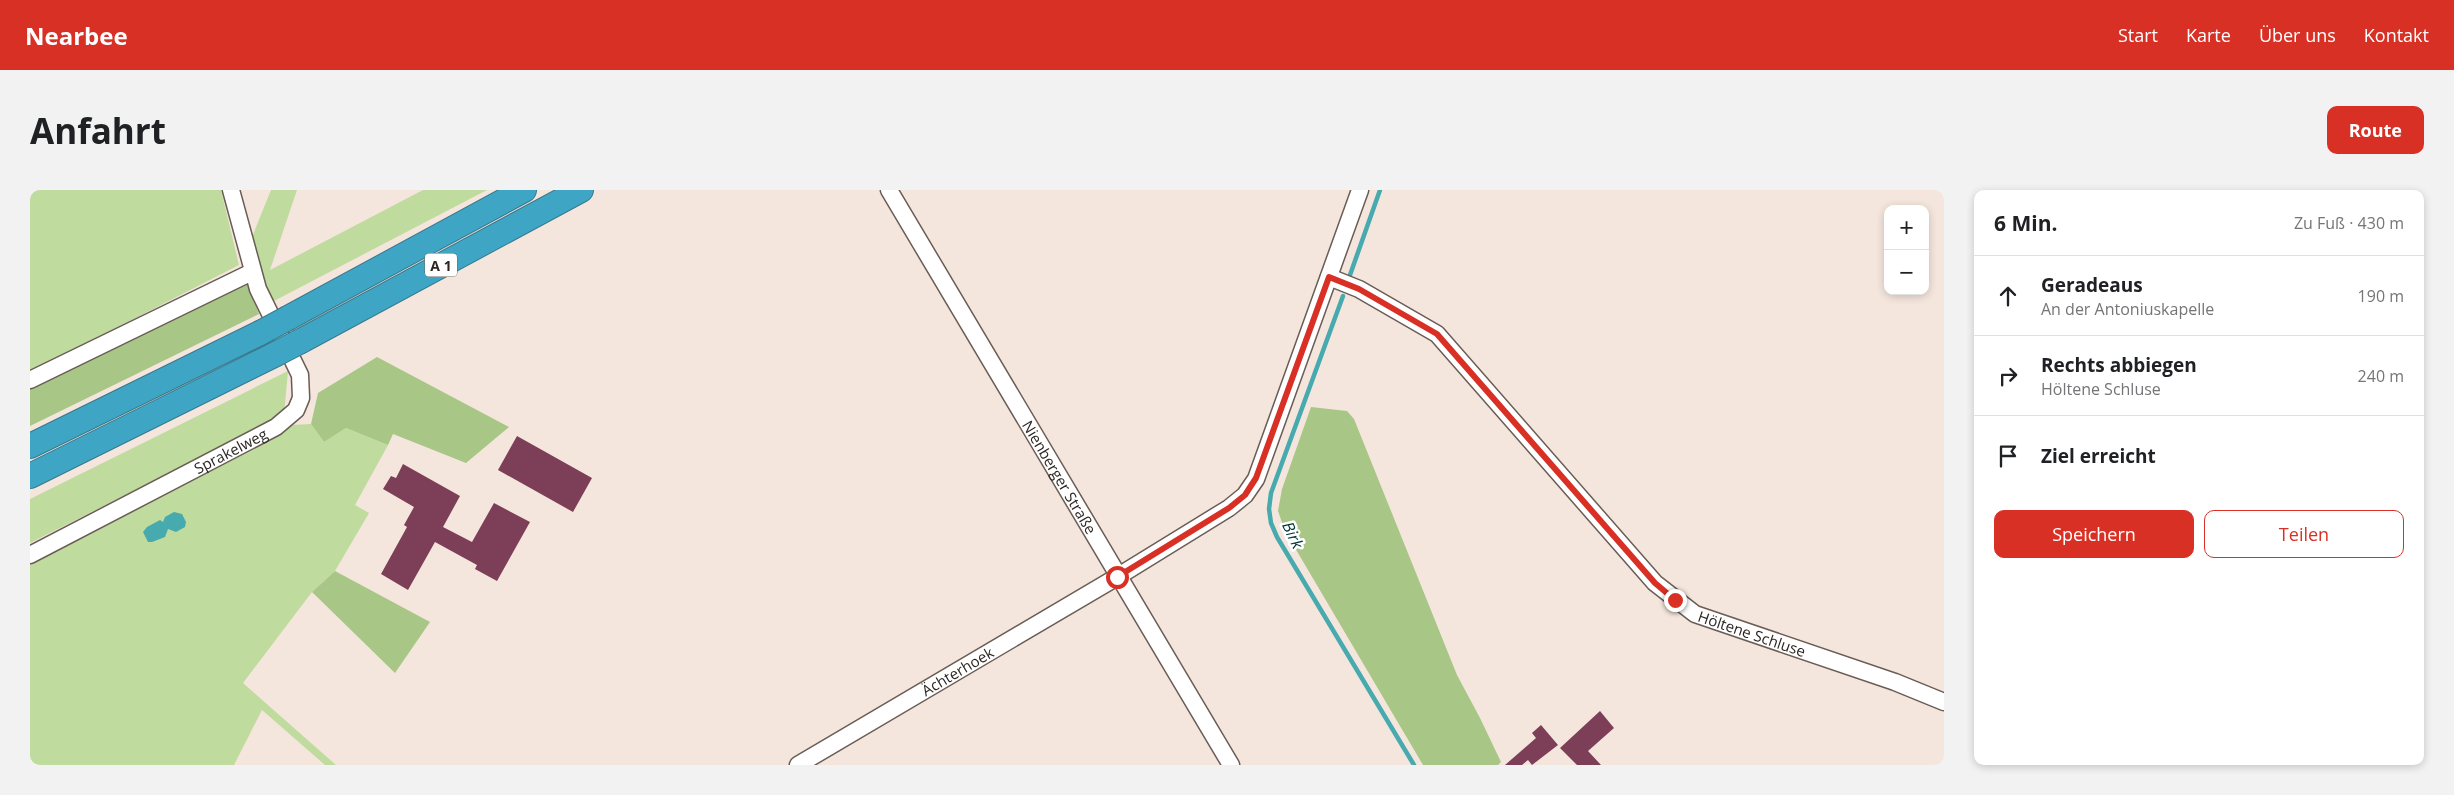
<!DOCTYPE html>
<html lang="de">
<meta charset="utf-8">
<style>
:root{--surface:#fff;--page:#f2f2f2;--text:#202124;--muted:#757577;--line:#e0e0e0;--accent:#d93025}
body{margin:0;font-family:"Open Sans",sans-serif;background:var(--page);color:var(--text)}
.controls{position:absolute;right:15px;top:15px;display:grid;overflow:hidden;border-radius:10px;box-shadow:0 2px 8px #0003}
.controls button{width:45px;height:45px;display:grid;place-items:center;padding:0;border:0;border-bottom:1px solid var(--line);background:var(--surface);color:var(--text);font:25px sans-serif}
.stop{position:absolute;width:15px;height:15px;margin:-11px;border:4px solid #d93025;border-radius:50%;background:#fff}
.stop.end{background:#d93025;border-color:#fff;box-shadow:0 1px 5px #0008}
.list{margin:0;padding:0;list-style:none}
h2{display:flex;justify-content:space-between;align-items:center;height:65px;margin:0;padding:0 20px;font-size:21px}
h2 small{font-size:16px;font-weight:400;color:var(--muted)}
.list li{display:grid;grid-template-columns:32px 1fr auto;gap:15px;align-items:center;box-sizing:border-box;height:80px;padding:0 20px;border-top:1px solid var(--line)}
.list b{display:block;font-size:19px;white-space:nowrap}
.list p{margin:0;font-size:16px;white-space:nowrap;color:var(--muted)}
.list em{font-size:16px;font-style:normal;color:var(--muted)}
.actions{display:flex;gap:10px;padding:15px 20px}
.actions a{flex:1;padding:11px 0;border:1px solid var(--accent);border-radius:10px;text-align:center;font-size:18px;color:var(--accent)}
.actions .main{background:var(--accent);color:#fff}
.icon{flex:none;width:28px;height:28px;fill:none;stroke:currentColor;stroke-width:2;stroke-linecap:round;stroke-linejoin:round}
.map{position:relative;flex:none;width:1914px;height:575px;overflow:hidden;border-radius:10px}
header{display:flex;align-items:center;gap:30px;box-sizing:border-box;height:70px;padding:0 25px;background:var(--accent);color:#fff}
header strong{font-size:24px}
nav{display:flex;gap:28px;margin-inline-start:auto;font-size:18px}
.intro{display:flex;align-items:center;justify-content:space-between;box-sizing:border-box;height:120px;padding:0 30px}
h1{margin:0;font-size:35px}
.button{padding:12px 22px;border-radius:10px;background:var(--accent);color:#fff;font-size:18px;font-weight:700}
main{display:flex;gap:30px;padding:0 30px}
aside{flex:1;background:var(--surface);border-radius:10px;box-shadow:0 2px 8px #0003}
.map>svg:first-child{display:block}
.green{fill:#bfdb9d}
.forest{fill:#a8c685}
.water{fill:#46aaaf}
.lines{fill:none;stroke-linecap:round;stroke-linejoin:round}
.stream{stroke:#46aaaf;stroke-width:4.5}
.building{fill:#7d3e57}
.minor-casing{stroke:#695d56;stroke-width:19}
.highway-casing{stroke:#38798c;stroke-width:26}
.minor{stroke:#fff;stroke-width:16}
.highway{stroke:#3ea6c4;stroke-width:24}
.highway-bridge-casing{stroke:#38798c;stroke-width:26;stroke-linecap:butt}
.highway-bridge{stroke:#3ea6c4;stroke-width:24}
.route{stroke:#d93025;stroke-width:6}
.labels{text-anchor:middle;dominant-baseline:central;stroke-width:5;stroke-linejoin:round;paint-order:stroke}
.shield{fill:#fff;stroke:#6b6765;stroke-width:1}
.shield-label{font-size:14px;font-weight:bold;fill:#2c2623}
.street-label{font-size:15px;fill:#2c2623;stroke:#fff}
.water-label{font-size:16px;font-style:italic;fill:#033437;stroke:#fff}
</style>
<header>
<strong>Nearbee</strong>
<nav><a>Start</a><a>Karte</a><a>Über uns</a><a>Kontakt</a></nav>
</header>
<div class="intro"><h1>Anfahrt</h1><a class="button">Route</a></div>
<main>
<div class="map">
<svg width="1914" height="575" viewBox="0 0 1914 575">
<rect width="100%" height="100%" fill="#f5e6dd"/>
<!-- green -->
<path class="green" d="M0,0H191L209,75L0,182Z
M241,0H267L240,80L393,0H457L242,112L227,78L220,52Z
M258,181L254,225L0,353V309Z
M281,234L294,252L316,238L358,255L325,315L339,323L305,381L282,402L213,493L306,575H295L232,520L204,575H0V370L261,235Z"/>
<!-- forest -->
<path class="forest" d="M217,93L229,124L0,236V197Z
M347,167L479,237L436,273L363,244L358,255L316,238L294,252L281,234L288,203Z
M1281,217L1317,221L1324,229L1427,485L1450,528L1471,572L1468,575H1393L1255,341L1248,321L1252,299Z
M305,381L400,432L365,483L282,402Z"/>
<!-- water -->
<path class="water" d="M144,322L152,324L156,332L155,337L146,342L138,339L135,347L122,352H118L113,342L117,337L130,330L133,332L135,327Z"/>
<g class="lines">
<!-- stream -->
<path class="stream" d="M1320,85L1350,0
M1313,106L1241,303L1239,319L1241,333L1247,347L1384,575"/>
</g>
<!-- building -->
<path class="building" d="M487,246L562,288L543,322L468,280Z
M373,274L430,306L413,337L442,352L464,313L500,332L467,391L445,379L447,375L405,352L378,400L351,384L377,337L374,335L384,317L353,299L361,286L366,288Z
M1570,521L1584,538L1558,561L1571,575H1547L1530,558Z
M1511,535L1528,555L1502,575L1498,570L1492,575H1475L1506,548L1502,543Z"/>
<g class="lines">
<defs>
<g id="minor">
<path id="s1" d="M859,0L1201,575"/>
<path id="s2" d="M1299,87L1329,99L1407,144L1625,393L1665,424L1865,492L1914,512"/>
<path d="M0,190L222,82"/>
<path id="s3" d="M0,365L246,237L266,220L271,208L270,185L228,99L201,0"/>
<path id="s4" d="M768,575L1087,387L1199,318L1215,305L1226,289L1330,0"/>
</g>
<path id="highway" d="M258,128L494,0
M271,151L551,0
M0,256L230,143
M0,286L244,165"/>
</defs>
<!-- minor casing -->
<use href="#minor" class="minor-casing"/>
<!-- highway casing -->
<use href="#highway" class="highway-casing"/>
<!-- minor -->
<use href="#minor" class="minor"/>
<!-- highway -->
<use href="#highway" class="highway"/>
<defs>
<path id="highway-bridge" d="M230,143L258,128
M244,165L271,151"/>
</defs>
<!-- highway-bridge casing -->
<use href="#highway-bridge" class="highway-bridge-casing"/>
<!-- highway-bridge -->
<use href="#highway-bridge" class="highway-bridge"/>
</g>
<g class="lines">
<!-- route -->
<path class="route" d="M1087,387L1199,318L1215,305L1226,288L1299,87L1329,99L1407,144L1625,393L1645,410"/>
</g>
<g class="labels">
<!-- shield labels -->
<rect class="shield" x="395" y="63.5" width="32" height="23" rx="4"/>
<g class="shield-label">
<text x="411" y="75">A 1</text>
</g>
<!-- street labels -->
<g class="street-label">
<text stroke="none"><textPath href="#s3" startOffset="226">Sprakelweg</textPath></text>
<text stroke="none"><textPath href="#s1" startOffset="334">Nienberger Straße</textPath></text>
<text stroke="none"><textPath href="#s2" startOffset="564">Höltene Schluse</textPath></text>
<text stroke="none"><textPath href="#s4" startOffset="185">Ächterhoek</textPath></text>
</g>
<!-- water labels -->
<g class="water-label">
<text transform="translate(1263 345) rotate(65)">Birk</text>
</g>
</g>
</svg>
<div class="controls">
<button>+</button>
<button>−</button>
</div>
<div class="stop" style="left:1087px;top:387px"></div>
<div class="stop end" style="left:1645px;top:410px"></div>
</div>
<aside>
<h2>6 Min.<small>Zu Fuß · 430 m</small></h2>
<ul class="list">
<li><svg class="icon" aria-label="ahead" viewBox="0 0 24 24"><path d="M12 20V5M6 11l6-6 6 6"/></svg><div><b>Geradeaus</b><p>An der Antoniuskapelle</p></div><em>190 m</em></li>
<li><svg class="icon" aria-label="right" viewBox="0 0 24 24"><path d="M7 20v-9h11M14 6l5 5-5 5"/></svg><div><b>Rechts abbiegen</b><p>Höltene Schluse</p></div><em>240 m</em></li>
<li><svg class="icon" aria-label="arrive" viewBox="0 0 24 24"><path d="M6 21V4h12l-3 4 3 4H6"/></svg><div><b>Ziel erreicht</b></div></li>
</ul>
<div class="actions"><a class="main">Speichern</a><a>Teilen</a></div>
</aside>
</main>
